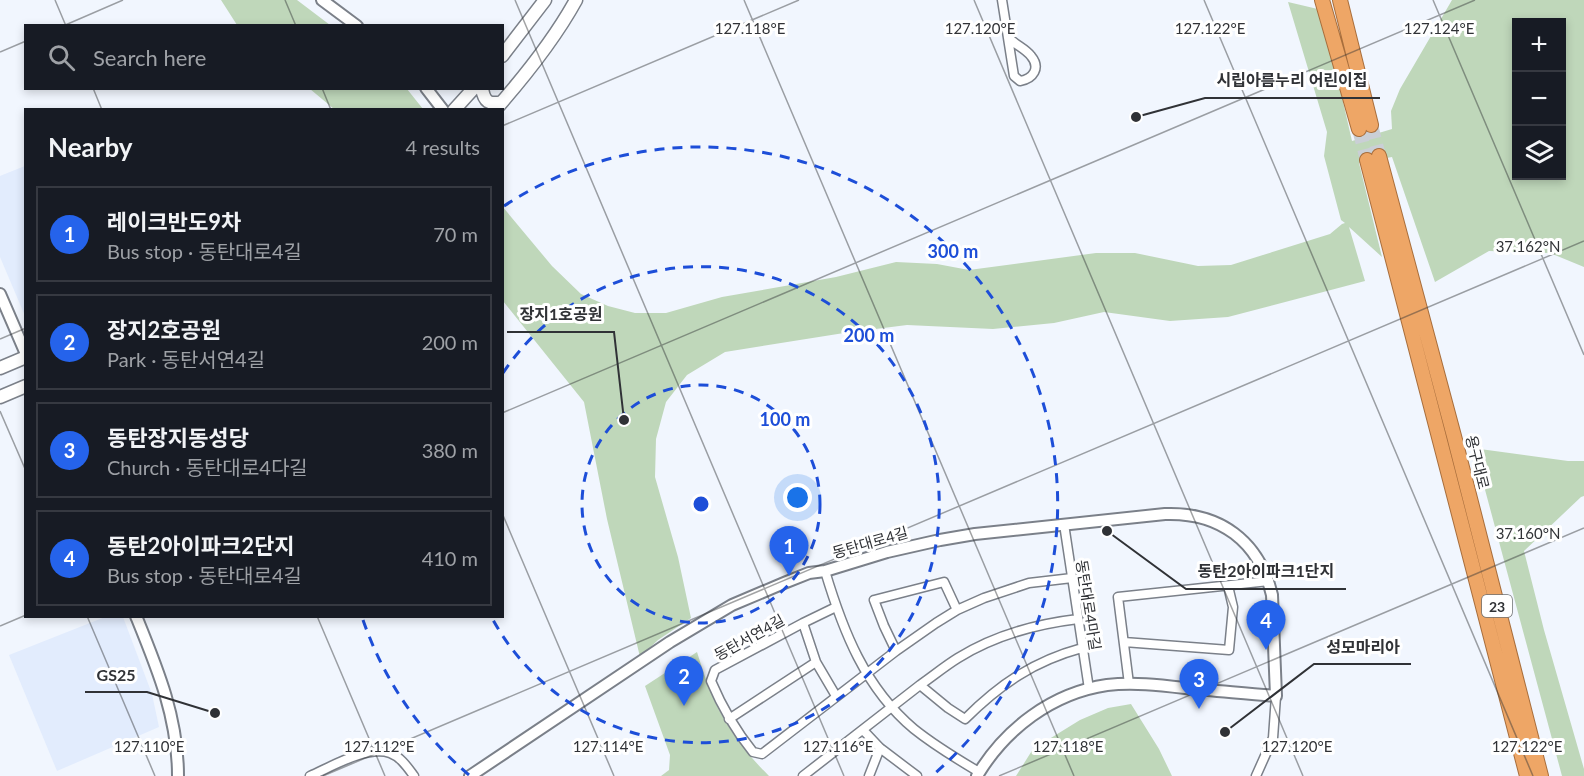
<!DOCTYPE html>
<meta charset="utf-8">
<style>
:root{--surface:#171b24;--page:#242831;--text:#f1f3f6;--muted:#9ea1a6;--line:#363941;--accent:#2563eb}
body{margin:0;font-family:Lato,"Noto Sans KR",sans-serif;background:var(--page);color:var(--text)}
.controls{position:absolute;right:18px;top:18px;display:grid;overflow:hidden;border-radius:0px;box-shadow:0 3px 9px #0003}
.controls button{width:54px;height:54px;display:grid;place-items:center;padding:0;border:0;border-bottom:2px solid var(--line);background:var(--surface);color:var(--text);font:30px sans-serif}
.you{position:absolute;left:798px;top:498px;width:21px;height:21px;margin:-15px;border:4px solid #fff;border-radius:50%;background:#1a73e8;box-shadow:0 0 0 9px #1a73e833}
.badge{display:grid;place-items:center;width:39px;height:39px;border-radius:50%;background:var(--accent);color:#fff;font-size:20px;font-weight:700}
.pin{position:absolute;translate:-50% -50px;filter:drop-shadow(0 2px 3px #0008)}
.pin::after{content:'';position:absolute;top:32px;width:21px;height:18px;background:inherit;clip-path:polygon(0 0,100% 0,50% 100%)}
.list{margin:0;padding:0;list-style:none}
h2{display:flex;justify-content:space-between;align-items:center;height:78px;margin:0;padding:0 24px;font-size:26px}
h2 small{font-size:20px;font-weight:400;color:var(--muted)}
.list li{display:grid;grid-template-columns:39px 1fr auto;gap:18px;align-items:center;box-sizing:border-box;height:96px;margin:0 12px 12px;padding:0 12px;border:2px solid var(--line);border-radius:0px}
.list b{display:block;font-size:22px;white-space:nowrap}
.list p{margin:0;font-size:20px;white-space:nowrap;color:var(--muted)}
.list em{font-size:20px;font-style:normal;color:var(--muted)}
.icon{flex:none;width:33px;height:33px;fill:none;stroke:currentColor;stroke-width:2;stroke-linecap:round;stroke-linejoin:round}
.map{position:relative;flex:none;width:1584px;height:776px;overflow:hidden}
.search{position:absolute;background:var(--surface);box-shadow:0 3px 9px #0003;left:24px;top:24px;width:480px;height:66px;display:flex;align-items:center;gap:15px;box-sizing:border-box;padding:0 21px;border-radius:0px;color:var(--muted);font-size:22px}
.panel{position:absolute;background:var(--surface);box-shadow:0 3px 9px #0003;left:24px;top:108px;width:480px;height:510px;border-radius:0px}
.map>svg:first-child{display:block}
.built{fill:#e2ecfd}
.green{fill:#bfd7ba;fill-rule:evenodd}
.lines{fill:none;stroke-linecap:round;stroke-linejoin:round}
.trunk-tunnel{stroke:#cacfd6;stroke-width:14;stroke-dasharray:14 7;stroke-linecap:butt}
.minor-casing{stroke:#7b8089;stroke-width:11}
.tertiary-casing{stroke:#7b8089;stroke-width:14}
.secondary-casing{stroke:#7b8089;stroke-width:15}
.trunk-casing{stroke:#a86e3c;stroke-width:16}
.minor{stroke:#fff;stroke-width:8}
.tertiary{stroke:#fff;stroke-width:10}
.secondary{stroke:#fff;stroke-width:12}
.trunk{stroke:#eea666;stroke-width:14}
.ticks{fill:none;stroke:#303236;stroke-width:1.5;stroke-opacity:0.45}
.ring{fill:none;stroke:#1d4ed8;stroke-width:3;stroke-dasharray:10 8}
.labels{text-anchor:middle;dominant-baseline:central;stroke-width:6;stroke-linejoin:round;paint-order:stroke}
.shield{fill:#fff;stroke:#6e7072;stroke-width:1.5}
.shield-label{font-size:14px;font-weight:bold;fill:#303236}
.street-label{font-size:15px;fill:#303236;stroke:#fff}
.ticks-label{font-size:15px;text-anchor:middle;fill:#303236;stroke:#fff;stroke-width:6;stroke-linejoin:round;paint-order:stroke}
.centre{fill:#1d4ed8;stroke:#fff;stroke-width:3}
.ring-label{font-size:18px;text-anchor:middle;font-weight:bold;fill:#1d4ed8;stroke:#fff;stroke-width:6;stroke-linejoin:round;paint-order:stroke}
.leader{fill:none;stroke:#303236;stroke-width:2}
.callout-dot{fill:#303236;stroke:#fff;stroke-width:2}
.callout-label{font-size:16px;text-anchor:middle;font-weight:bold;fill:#303236;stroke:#fff;stroke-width:6;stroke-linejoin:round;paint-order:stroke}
</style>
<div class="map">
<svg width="1584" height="776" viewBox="0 0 1584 776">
<rect width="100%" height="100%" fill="#f1f6fe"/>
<!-- built -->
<path class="built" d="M25,166V316L0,257V176Z
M105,617H123L152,694L159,727L57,771L9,655Z"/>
<!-- green -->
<path class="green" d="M221,0H297L330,25H237Z
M1452,0H1584V267L1550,253L1489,251L1435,282L1392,157L1359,163L1382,257L1349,227L1365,281L1228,317L1170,321L1104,312L1054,323L993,329L907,325L844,333L725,352L687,375L666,402L656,439L655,477L678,557L691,618L658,640L640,657L607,519L584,402L503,301L502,206L552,266L581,294L608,306L635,313H666L722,297L836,277L896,262L937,264L969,270L1096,253H1135L1198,266L1231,265L1330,234L1342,224L1345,223L1341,220L1324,156L1327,132L1288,2L1322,10L1352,141L1392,129L1391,111L1400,89ZM1516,22H1562V176H1516Z
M310,89H407L423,109H334Z
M1480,449L1568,461H1584V496L1581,497L1524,551L1544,630L1584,769V776H1562L1484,486Z
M697,652C704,674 711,697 723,717C735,739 751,758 769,776H661L669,770L670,755L645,686Z
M1131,704L1159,749L1172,776H1016L1033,749L1080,720L1108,708Z"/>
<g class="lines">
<!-- trunk-tunnel -->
<path class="trunk-tunnel" d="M1371,125L1379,156
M1359,129L1367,160"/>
<defs>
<path id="minor" d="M1002,0L1014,76L1020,81C1033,79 1041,68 1031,56C1025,48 1015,45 1008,37
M1064,524L1089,689
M825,571C843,631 865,688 914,729C934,745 957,759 979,772
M957,610L936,623L896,651L884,626L874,600L944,582L957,610L984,598L1029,583L1072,578
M1078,619C1036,624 995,635 958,658C945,666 933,676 920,685L948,708L965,719C1000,684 1034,661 1082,648
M803,623L836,607
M1124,642L1229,650L1233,607L1228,586
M1129,684L1118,597L1269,581
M836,696L816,662L803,623L715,670L711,681C722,707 735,730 753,752L762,754L896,651
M729,719L816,662
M863,730L880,748L917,776
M310,776C331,767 367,745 390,753C401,757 408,768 414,776
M803,776L920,685
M869,776L880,748
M1256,776L1273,738L1276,696"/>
<path id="tertiary" d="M322,0L357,26
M426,88L443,110
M0,294L26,354
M136,616C158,670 178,718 178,776
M470,776L670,642L732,605L784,583L809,573L825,571L887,552L940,540L975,534L1165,514C1220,512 1259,541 1272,595L1276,696C1245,693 1215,691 1185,688C1159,685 1133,682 1107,685C1052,693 1005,729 977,776"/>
<path id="secondary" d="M502,56L545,0
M482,88C484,102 489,105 502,102
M454,110L474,88
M495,110C525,76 554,40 576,0
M0,368L26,357
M0,397L26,386"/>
<path id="trunk" d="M1322,0L1359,129
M1340,0L1371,125
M1379,156L1454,436L1541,776
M1367,160L1527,776"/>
</defs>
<!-- minor casing -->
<use href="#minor" class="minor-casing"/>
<!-- tertiary casing -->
<use href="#tertiary" class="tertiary-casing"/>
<!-- secondary casing -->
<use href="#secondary" class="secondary-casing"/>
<!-- trunk casing -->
<use href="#trunk" class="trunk-casing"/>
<!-- minor -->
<use href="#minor" class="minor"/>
<!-- tertiary -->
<use href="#tertiary" class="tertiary"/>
<!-- secondary -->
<use href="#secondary" class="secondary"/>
<!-- trunk -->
<use href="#trunk" class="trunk"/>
</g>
<!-- ticks -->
<path class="ticks" d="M55,0L66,26M285,0L296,26M515,0L844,776M744,0L1074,776M974,0L1303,776M1204,0L1533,776M1433,0L1584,355M63,26L123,0M0,52L26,41M93,88L102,110M322,88L331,110M502,126L799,0M0,339L26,328M0,411L26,471M502,413L1475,0M502,513L614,776M87,616L155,776M317,616L385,776M0,626L26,615M323,776L1584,241M999,776L1584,528"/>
<!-- distance rings -->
<g class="ring">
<circle cx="701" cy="504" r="119"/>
<path d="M503 373A238 238 0 1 1 492 618"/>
<path d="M469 775A357 357 0 0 1 362 617M504 206A357 357 0 0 1 933 775"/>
</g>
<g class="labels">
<!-- shield labels -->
<rect class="shield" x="1482" y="595" width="30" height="22" rx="4.5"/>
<g class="shield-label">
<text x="1497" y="606">23</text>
</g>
<!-- street labels -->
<g class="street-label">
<text transform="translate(1478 462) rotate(76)">용구대로</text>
<text transform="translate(870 542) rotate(-16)">동탄대로4길</text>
<text transform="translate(1089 605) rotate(81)">동탄대로4마길</text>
<text transform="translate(749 637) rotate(-29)">동탄서연4길</text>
</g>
</g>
<g class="ticks-label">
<text x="750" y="34">127.118°E</text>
<text x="980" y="34">127.120°E</text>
<text x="1210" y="34">127.122°E</text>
<text x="1439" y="34">127.124°E</text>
<text x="1528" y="252">37.162°N</text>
<text x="1528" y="539">37.160°N</text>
<text x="149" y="752">127.110°E</text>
<text x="379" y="752">127.112°E</text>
<text x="608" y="752">127.114°E</text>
<text x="838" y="752">127.116°E</text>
<text x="1068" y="752">127.118°E</text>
<text x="1297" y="752">127.120°E</text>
<text x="1527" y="752">127.122°E</text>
</g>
<circle cx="701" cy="504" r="9" class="centre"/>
<g class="ring-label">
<text x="953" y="258">300 m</text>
<text x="869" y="342">200 m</text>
<text x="785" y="426">100 m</text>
</g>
<!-- callouts -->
<path class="leader" d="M1136 117L1205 98H1380M624 420L614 332H507M1107 531L1186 589H1346M1225 732L1314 664H1411M215 713L147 692H85"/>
<g class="callout-dot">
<circle cx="1136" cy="117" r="6"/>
<circle cx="624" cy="420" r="6"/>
<circle cx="1107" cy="531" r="6"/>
<circle cx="1225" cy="732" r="6"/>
<circle cx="215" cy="713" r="6"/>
</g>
<g class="callout-label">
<text x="1292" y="86">시립아름누리 어린이집</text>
<text x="561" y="320">장지1호공원</text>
<text x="1266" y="577">동탄2아이파크1단지</text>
<text x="1363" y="653">성모마리아</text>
<text x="116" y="681">GS25</text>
</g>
</svg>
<div class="controls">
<button>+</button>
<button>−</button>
<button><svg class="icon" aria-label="layers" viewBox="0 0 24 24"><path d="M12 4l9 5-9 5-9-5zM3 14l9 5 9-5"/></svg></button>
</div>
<div class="you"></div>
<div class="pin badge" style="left:789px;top:576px">1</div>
<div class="pin badge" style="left:684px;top:706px">2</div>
<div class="pin badge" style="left:1199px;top:709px">3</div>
<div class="pin badge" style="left:1266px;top:650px">4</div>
<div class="search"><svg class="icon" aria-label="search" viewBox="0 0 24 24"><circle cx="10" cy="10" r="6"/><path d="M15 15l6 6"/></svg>Search here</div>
<section class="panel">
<h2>Nearby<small>4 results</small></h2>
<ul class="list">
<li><span class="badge">1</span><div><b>레이크반도9차</b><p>Bus stop · 동탄대로4길</p></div><em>70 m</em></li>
<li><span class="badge">2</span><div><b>장지2호공원</b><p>Park · 동탄서연4길</p></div><em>200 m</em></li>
<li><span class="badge">3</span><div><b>동탄장지동성당</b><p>Church · 동탄대로4다길</p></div><em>380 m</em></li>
<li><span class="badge">4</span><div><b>동탄2아이파크2단지</b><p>Bus stop · 동탄대로4길</p></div><em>410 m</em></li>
</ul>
</section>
</div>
